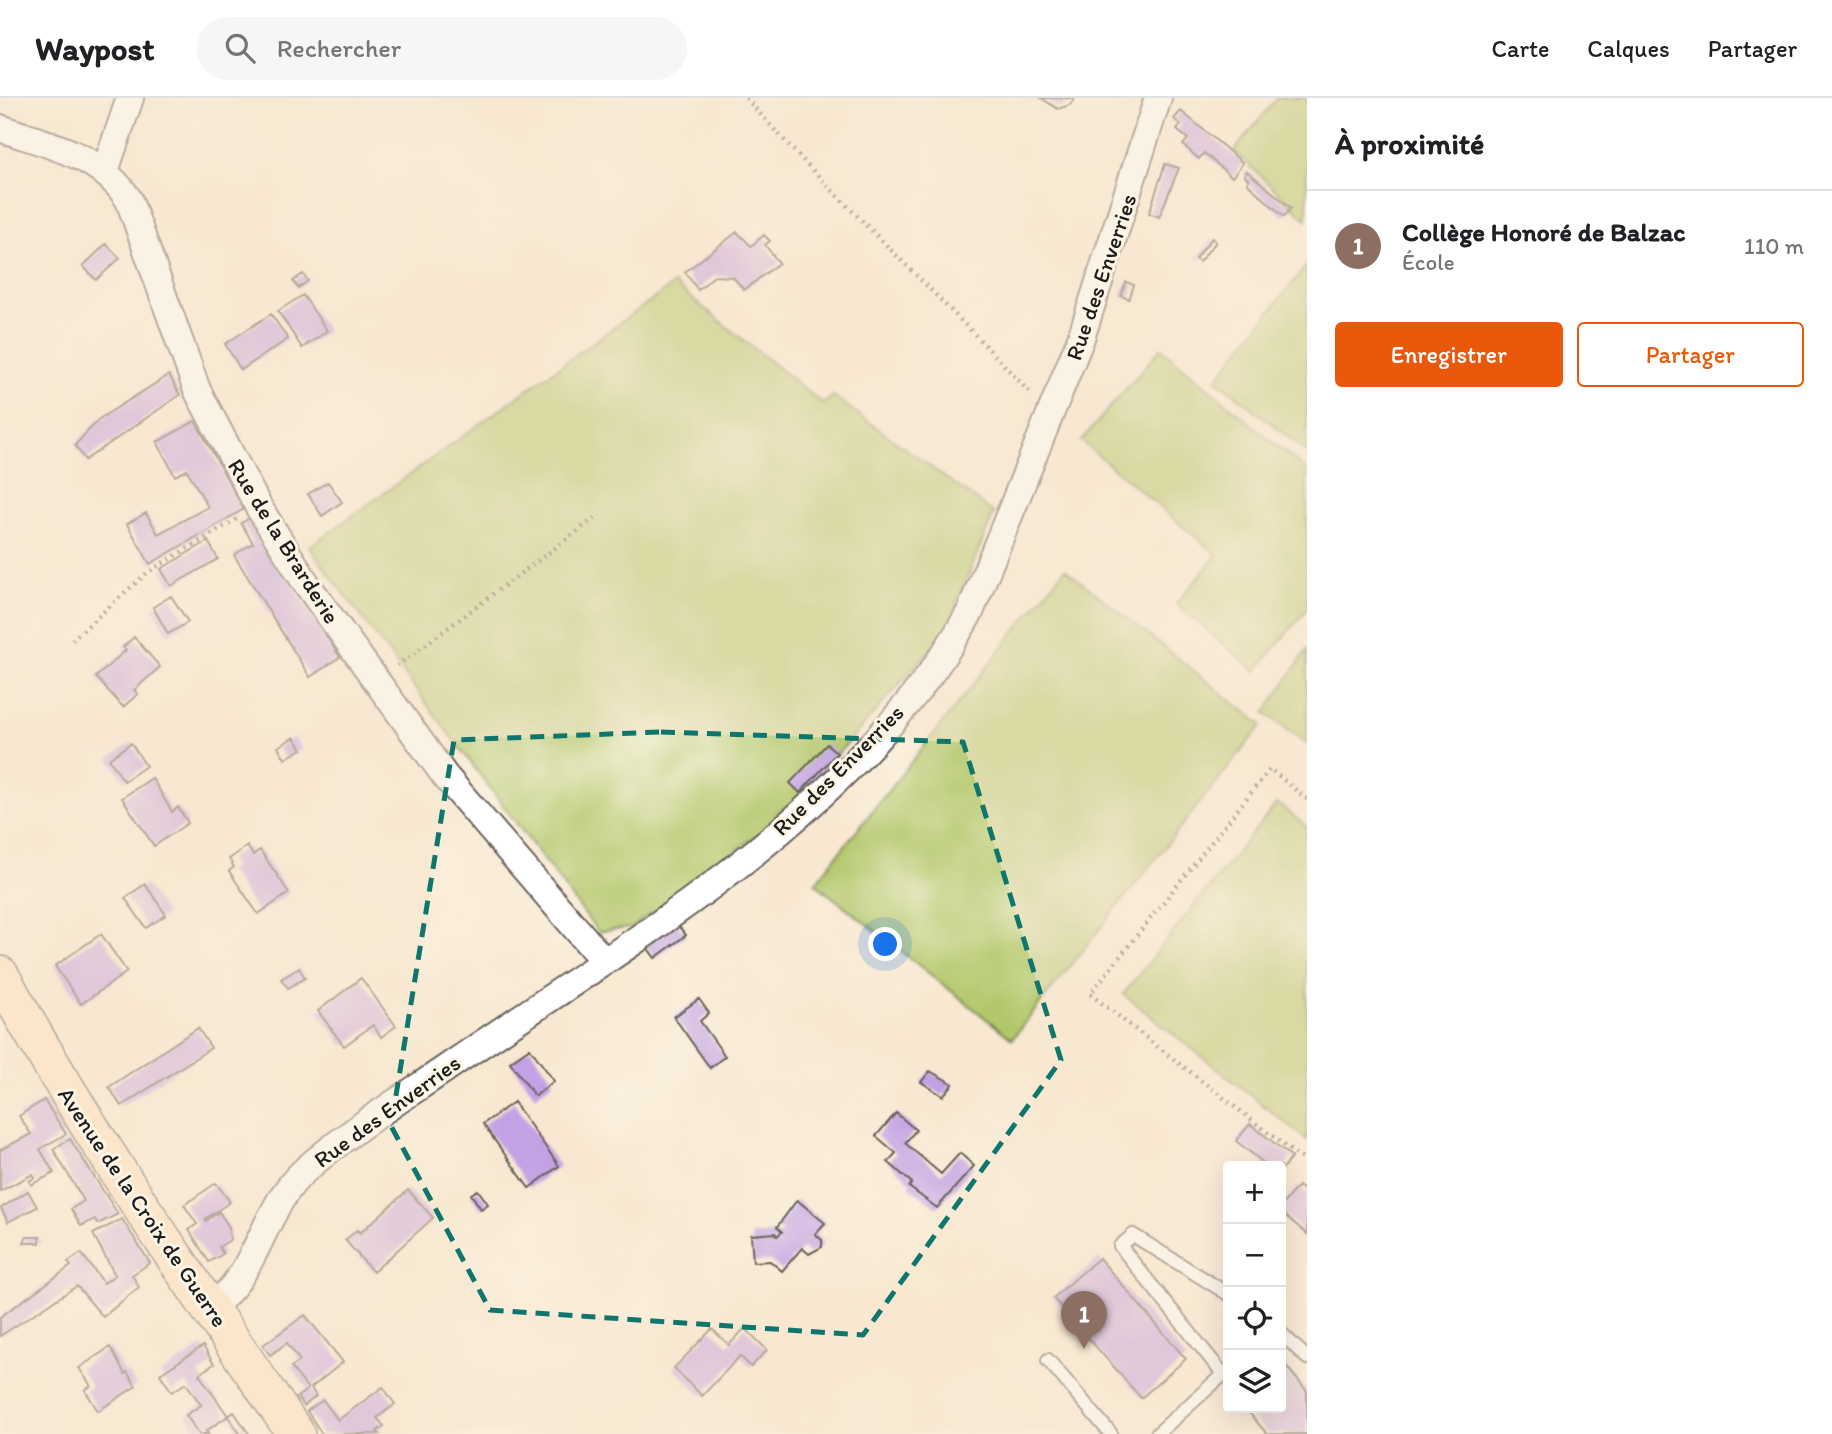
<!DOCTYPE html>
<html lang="fr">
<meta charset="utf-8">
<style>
:root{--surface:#fff;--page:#f6f6f6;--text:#202124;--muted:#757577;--line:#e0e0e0;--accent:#ea580c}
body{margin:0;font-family:Itim,sans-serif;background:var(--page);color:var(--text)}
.controls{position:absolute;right:21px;bottom:21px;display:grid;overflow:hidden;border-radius:7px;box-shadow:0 7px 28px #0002}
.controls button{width:63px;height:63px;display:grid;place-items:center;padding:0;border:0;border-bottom:2px solid var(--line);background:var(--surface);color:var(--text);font:35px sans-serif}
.you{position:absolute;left:886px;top:847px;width:24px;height:24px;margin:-18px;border:5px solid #fff;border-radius:50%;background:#1a73e8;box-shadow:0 0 0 10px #1a73e833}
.badge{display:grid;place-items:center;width:46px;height:46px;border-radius:50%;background:var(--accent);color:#fff;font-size:23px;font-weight:700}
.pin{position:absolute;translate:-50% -58px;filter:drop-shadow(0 2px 4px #0008)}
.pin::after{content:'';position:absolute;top:37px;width:24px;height:21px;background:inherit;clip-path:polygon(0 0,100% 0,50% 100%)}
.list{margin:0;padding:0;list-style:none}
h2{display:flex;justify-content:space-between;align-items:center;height:91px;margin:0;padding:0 28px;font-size:30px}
h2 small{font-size:23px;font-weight:400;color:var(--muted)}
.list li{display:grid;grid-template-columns:46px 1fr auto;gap:21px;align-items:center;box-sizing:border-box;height:112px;padding:0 28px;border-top:2px solid var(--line)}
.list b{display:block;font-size:26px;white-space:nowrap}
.list p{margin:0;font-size:23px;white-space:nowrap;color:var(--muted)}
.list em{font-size:23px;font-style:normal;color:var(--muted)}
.actions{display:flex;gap:14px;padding:21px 28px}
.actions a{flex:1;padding:16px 0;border:2px solid var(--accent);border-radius:7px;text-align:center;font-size:24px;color:var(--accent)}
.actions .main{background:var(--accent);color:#fff}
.icon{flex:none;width:38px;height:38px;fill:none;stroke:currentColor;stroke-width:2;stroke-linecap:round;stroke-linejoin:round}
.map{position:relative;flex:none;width:1307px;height:1336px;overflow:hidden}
header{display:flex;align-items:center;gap:42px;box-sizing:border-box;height:98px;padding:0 35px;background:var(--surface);border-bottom:2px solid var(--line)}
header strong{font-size:33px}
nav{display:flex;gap:38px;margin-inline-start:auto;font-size:24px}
.search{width:490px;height:63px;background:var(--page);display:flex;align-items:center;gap:18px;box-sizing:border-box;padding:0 24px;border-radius:38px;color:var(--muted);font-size:26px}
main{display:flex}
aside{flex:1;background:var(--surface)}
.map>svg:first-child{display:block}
.green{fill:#b2c76b;stroke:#677244;stroke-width:2}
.building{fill:#c2a2e4}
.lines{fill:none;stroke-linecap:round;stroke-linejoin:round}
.lane-casing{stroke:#69635b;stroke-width:16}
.street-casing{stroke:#69635b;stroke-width:30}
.secondary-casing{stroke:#69635b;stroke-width:40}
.path{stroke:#69635b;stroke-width:4.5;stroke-dasharray:2 5;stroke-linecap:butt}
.lane{stroke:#fff;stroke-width:12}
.street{stroke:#fff;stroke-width:26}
.secondary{stroke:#fee4c5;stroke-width:37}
.marked{fill:none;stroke:#0f766e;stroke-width:5;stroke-dasharray:14 9;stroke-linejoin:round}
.labels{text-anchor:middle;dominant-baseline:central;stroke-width:6;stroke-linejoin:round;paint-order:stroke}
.street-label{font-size:23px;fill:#1c1c1c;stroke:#fcf5e5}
</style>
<header>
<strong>Waypost</strong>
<div class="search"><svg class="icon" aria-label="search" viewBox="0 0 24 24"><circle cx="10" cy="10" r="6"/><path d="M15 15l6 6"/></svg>Rechercher</div>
<nav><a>Carte</a><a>Calques</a><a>Partager</a></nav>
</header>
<main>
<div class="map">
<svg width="1307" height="1336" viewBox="0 0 1307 1336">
<rect width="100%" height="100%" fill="#fcf5e5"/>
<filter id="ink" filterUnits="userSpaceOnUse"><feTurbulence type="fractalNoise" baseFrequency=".0143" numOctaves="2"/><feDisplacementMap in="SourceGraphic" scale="14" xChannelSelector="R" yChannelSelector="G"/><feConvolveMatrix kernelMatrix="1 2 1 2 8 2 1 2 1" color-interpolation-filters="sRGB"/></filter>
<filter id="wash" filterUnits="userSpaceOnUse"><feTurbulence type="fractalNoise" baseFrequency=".00686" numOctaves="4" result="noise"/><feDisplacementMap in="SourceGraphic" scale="28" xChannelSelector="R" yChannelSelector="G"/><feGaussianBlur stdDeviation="1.57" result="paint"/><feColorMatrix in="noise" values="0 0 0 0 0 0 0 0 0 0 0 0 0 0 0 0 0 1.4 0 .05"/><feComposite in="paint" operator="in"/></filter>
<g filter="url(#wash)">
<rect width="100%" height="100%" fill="#f8e8d1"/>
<!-- green -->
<path class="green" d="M1277,0H1307V122L1234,53Z
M1307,167V354L1216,281Z
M674,186L823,306L833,298L994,415L944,536L783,718L631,830L598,834L309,449Z
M1161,250L1307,373V511L1256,573L1176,506L1217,457L1081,343Z
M1065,471L1262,627L1012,941L815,785Z
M1307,552V646L1265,615Z
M1277,705L1307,729V1042L1123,896Z"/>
<g id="blocks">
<!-- building -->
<path class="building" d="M1041,0H1075L1070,7L1058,11Z
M1181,13L1243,65L1232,79L1204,55L1199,61L1183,47L1188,41L1177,32L1181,27L1174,21Z
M1165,66L1179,70L1159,119L1149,115Z
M1247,73L1291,110L1284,119L1247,85L1249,82L1244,77Z
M737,134L751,148L764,137L770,143L765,147L779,165L744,192L733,179L714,178L698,192L685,174Z
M1212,140L1216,144L1199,164L1195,161Z
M106,146L120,160L96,182L83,168Z
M303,176L308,183L298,190L293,183Z
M1126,184L1134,187L1129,201L1121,198Z
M303,197L327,233L302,250L278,213Z
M271,216L288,241L241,272L225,246Z
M169,277L180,297L85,362L75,347L99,321Z
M195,323L244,411L150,466L127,426L146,415L158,436L208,409L187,372L175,378L157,344Z
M328,384L342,404L322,418L308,396Z
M250,420L340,559L310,579L234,457L253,445L241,425Z
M208,443L218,461L171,488L161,471Z
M171,498L188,524L168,536L153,509Z
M134,539L160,569L134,592L138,596L123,609L96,579L126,552L123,549Z
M294,639L302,651L285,661L278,649Z
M131,645L146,668L124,683L109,661Z
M827,646L837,655L800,695L790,685Z
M152,680L172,714L178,709L188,725L154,748L122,700Z
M247,748L253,757L260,752L289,795L258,816L229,773L234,769L229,761Z
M145,786L166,817L146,830L125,800Z
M676,825L686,837L655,860L646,848Z
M101,836L127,874L81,906L55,868Z
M299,870L305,880L288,890L281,881Z
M361,880L396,928L381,939L373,927L344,948L318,913Z
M699,901L709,915L700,923L725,958L710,970L674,919Z
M198,930L211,950L121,1008L109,989Z
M530,950L554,983L535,998L510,964Z
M930,973L953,986L943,998L921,984Z
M44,1002L66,1036L40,1051L54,1075L31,1087L29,1083L35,1080L33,1076L0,1093V1052L31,1036L19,1018Z
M514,1004L559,1068L529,1090L483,1026Z
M896,1015L916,1032L905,1045L941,1076L960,1055L974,1068L937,1110L909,1089L912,1085L888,1064L896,1055L876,1038Z
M1250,1026L1292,1059L1281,1073V1068H1261L1264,1065L1236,1043Z
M70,1041L118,1116L98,1126L95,1121L81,1128L71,1111L84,1103L53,1051Z
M216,1085L230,1104L205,1121L206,1123L219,1114L229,1129L230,1142L219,1149L223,1156L209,1164L189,1132L197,1126L184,1107Z
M1298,1088L1307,1095V1136L1281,1114V1108Z
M408,1092L433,1120L373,1174L345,1142L357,1132L360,1135Z
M478,1092L488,1106L481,1111L471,1096Z
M28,1093L37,1109L8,1124L1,1110Z
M797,1102L825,1125L815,1136L822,1142V1149L809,1156L802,1150L782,1173L770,1163L753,1164L751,1137L775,1135L777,1138L782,1134L777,1129Z
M122,1121L150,1165L132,1177L139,1189L103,1219L77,1188L0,1238V1219L71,1168L68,1164L81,1155L104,1185L115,1177L93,1136Z
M26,1139H40V1145H24Z
M1099,1160L1186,1261L1141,1300L1053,1200Z
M305,1217L343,1264L311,1290L316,1298L304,1308L297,1299L308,1291L291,1269L300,1263L287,1245L270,1257L263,1247Z
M745,1230L767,1252L751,1269L740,1258L702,1298L674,1270L712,1231L729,1247Z
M203,1248L214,1266L199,1276L228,1318L206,1333L208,1336H199L186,1317L201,1307L186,1285L172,1294L160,1276Z
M110,1249L125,1276L127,1274L136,1288L98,1313L85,1292L91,1288L79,1270Z
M1281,1262L1307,1293V1336H1267L1245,1310H1281Z
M383,1289L395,1306L377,1320L384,1328L377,1333L379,1336H322L307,1313L323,1302L338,1322Z
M234,1314L249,1336H240L228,1318Z"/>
</g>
</g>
<g filter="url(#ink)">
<use href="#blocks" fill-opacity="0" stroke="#69635b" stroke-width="2"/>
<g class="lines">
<defs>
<path id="lane" d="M1281,1235L1307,1260
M1048,1262L1111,1336
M1223,1276L1120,1148L1133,1137L1228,1196
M1157,1336L1227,1273"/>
<path id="street" d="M0,30C48,47 100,56 129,102L197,292L258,408L306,485L445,678L603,862
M105,73L130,0
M209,1210C257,1180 262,1111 304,1073C347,1035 398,1003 445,971C630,843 858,715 970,514L1081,240L1158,0"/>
<path id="secondary" d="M0,877C88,1037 192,1186 296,1336"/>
</defs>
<!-- lane casing -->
<use href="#lane" class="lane-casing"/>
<!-- street casing -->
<use href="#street" class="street-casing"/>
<!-- secondary casing -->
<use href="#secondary" class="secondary-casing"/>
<!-- path -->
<path class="path" d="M746,0C837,103 938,195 1031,296
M72,542L148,474L237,421
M397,568L599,417
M1307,701L1270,671L1090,896L1307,1065"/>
<!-- lane -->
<use href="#lane" class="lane"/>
<!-- street -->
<use href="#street" class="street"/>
<!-- secondary -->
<use href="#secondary" class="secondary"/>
</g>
</g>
<!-- marked area -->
<path d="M0 0H1307V1336H0ZM661,634L963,644L1061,962L863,1237L490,1212L391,1028L454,642Z" fill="#f8e8d1" fill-opacity=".55" fill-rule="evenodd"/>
<path class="marked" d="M661,634L963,644L1061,962L863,1237L490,1212L391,1028L454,642Z"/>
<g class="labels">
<!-- street labels -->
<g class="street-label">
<text transform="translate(1101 179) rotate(-71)">Rue des Enverries</text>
<text transform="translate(284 443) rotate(58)">Rue de la Brarderie</text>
<text transform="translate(838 672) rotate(-45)">Rue des Enverries</text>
<text transform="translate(387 1013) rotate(-36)">Rue des Enverries</text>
<text transform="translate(143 1109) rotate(56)">Avenue de la Croix de Guerre</text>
</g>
</g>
</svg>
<div class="controls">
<button>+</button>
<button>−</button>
<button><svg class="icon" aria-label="locate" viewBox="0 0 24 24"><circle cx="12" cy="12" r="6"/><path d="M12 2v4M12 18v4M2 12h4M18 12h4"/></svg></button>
<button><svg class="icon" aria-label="layers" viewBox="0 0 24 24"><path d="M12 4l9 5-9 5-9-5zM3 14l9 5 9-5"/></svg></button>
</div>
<div class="you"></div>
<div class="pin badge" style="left:1084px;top:1251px;background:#8d6e63">1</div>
</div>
<aside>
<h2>À proximité<small></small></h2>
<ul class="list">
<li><span class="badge" style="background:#8d6e63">1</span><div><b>Collège Honoré de Balzac</b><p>École</p></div><em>110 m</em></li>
</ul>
<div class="actions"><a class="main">Enregistrer</a><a>Partager</a></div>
</aside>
</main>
